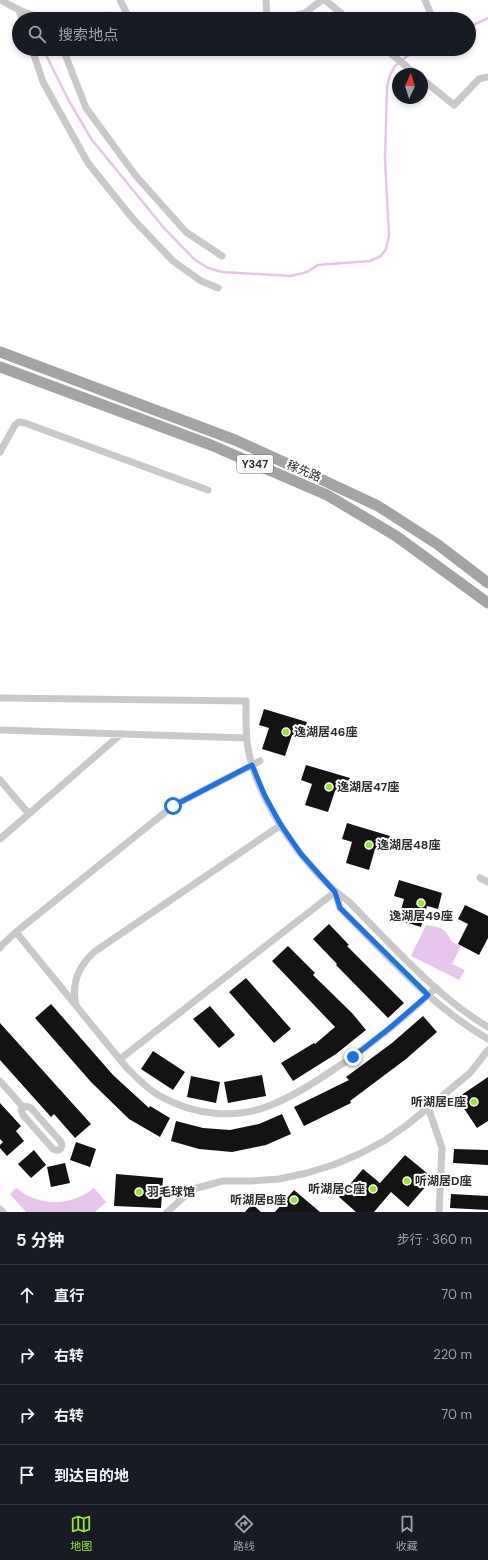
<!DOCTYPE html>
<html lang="zh">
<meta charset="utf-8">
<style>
:root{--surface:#171b24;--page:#20242c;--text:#f1f3f6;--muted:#9ea1a6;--line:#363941;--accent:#94e829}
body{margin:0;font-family:"DM Sans","Noto Sans SC",sans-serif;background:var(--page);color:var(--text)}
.compass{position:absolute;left:392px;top:68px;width:36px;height:36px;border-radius:50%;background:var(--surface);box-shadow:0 2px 6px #0003;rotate:4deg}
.stop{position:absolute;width:12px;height:12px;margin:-9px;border:3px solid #1a73e8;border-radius:50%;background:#fff}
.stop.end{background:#1a73e8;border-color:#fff;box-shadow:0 1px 4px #0008}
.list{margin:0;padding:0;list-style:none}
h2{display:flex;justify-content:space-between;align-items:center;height:52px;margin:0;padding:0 16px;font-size:17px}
h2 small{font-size:13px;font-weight:400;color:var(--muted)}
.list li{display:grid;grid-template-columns:26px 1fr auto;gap:12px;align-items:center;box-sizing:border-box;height:60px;padding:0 16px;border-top:1px solid var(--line)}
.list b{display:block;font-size:15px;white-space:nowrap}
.list em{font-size:13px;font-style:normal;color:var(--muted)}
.icon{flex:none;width:22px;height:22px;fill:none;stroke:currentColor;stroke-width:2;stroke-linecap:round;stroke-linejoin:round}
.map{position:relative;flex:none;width:488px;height:1212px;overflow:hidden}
.search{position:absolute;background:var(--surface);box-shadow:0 2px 6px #0003;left:12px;right:12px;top:12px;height:44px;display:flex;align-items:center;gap:10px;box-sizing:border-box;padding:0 14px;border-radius:22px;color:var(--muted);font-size:15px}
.sheet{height:292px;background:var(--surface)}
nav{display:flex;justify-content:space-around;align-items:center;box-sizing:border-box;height:56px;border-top:1px solid var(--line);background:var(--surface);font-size:11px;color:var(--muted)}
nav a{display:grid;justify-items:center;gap:2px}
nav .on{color:var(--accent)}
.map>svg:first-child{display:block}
.water{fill:#e7c4eb}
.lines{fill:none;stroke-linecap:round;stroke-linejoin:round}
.stream{stroke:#e7c4eb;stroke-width:2.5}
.building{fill:#131313}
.street{stroke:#c9c9c9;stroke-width:7}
.primary{stroke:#a4a4a4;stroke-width:11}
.route{stroke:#1a73e8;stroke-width:5}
.poi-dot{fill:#94e829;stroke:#fff;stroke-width:1.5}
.labels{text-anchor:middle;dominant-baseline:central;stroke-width:4;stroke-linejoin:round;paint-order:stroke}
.shield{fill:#fff;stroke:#6b6b6b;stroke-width:1}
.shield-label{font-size:11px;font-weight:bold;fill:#2c2c2c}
.street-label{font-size:12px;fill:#2c2c2c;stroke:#fff}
.poi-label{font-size:12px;font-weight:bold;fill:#2c2c2c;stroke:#fff;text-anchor:start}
</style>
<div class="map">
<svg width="488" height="1212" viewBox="0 0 488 1212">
<rect width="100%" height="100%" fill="#fff"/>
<!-- water -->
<path class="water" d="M426,925L437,927L442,929L446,932L452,942L461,946L452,964L465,970L459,980L411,956Z
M16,1188C41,1207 69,1207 94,1188L106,1202L95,1212H26L10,1194Z"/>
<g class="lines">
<!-- stream -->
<path class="stream" d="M469,27L488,18
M43,49L69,101L92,140L164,228L194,259L208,268L222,272L291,276L307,272L318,265L370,261L381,256L386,249L389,235L385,159L387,87L390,75L395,66L407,56L422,49"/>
</g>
<!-- building -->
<path class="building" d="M264,709L307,722L302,738L292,735L285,756L262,749L269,728L259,725Z
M306,765L350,778L345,794L335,791L328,812L305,805L312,784L301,780Z
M347,823L390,836L385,852L375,849L369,870L346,863L352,842L342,839Z
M399,880L442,893L438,909L427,906L421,927L398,920L404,899L394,896Z
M465,905L488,916V938L479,955L458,944L468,924L458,919Z
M329,924L349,945L347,946L404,1003L388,1018L336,965L337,964L313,939Z
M288,946L315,973L313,975L352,1013L366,1030L336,1054L293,1081L281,1063L314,1043L315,1044L335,1027L272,961Z
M246,978L291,1029L274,1043L229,992Z
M51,1004L113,1075L149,1108L150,1106L170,1118L160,1137L129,1119L91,1082L35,1018Z
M210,1006L235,1035L219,1048L193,1019Z
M423,1016L437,1032L406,1059L350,1101L351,1103L304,1126L294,1107L349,1080L346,1077L392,1043Z
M0,1023L91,1124L75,1138L54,1114L51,1117L0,1060Z
M153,1051L185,1072L173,1090L141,1069Z
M262,1075L266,1096L228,1103L224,1082Z
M191,1076L220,1082L216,1103L187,1097Z
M488,1077V1121L477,1128L457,1098Z
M0,1103L21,1126L16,1131L24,1141L7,1156L0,1148V1145L3,1142L0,1139Z
M282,1114L291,1134L266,1145L232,1152L199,1149L171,1141L176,1121L203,1128L230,1130L259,1124Z
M76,1142L96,1149L90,1167L70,1160Z
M454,1149L488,1150V1165L453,1163Z
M34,1150L46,1165L31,1178L18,1164Z
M405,1155L433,1178L408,1207L391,1192L374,1212H356L339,1197L363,1169L380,1183Z
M65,1163L70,1183L51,1187L47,1167Z
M116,1174L163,1178L161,1208L114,1206Z
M294,1190L320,1212H275Z
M451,1194L488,1196V1210L450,1208Z
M252,1204L261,1212H245Z"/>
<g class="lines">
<!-- street -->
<path class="street" d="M1,0C14,8 25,14 40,17C71,23 103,9 133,19
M120,0L129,18
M266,0L267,19
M325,0L348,19
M425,0L433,19
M19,11L22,19
M283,19L305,13L322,0
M32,49L43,82L88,163L133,219L173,261L201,281L218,288
M63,49L86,108L136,176L186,232L222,256
M385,49L416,74
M422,79L454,105L479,79L488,77
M0,452L15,425L19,422L25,423L208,490
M0,698L246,701C246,722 245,744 252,765C265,811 309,873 348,901C390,943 437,997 488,1027
M0,730L246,738
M0,780L29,814
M0,839L121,734
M480,878L488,882
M335,892L340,908C387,955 431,1006 488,1039
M16,932L126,1067C137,1078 147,1089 160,1096C193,1115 236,1120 271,1105C291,1097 309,1086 327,1074C366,1049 402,1020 436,988
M0,948L2,945L16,932L173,806L260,761
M76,1005C71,984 79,966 94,952L281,825
M120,1059L335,892
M0,1081L23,1107
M26,1106L31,1108L61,1142L62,1146C60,1151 57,1151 53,1149L23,1115L21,1110Z
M428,1107L442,1148L439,1212
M0,1209L3,1212
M167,1212L193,1189L223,1181H251L279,1179L307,1173L333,1165L359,1154L384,1141L407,1125L470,1073L488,1050"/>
<!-- primary -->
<path class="primary" d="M0,352L235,440L314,476L378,506L437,544L488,583
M0,367L211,445L327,495L396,536L488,603"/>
</g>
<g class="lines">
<!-- route -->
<path class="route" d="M173,806L252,765L265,796L281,825L301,854L335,892L340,908L428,995L391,1027L353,1057"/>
</g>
<!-- markers -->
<g class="poi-dot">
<circle cx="286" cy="732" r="4"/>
<circle cx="329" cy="787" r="4"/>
<circle cx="369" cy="845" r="4"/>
<circle cx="421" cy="903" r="4"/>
<circle cx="474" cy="1102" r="4"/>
<circle cx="407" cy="1181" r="4"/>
<circle cx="373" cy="1189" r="4"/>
<circle cx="139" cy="1192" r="4"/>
<circle cx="294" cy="1200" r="4"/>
</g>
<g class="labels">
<!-- shield labels -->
<rect class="shield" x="237" y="455" width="36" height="18" rx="3"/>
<g class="shield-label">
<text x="255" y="464">Y347</text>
</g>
<!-- street labels -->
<g class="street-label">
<text transform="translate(304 471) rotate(23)">稼先路</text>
</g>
<!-- poi labels -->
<g class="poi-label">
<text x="294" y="732">逸湖居46座</text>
<text x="337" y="787">逸湖居47座</text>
<text x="377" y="845">逸湖居48座</text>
<text x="421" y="916" text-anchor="middle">逸湖居49座</text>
<text x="466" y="1102" text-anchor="end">听湖居E座</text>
<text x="415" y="1181">听湖居D座</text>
<text x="365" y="1189" text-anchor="end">听湖居C座</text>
<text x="147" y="1192">羽毛球馆</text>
<text x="286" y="1200" text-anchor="end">听湖居B座</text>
</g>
</g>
</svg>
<svg class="compass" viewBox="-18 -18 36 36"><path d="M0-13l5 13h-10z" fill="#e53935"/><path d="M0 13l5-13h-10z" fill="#9ea1a6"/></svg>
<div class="stop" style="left:173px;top:806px"></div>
<div class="stop end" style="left:353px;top:1057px"></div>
<div class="search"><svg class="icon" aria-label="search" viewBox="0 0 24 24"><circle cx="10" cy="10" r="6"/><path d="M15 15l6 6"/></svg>搜索地点</div>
</div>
<section class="sheet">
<h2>5 分钟<small>步行 · 360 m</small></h2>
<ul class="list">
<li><svg class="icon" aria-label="ahead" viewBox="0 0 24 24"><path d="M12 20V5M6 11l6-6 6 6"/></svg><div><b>直行</b></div><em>70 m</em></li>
<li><svg class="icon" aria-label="right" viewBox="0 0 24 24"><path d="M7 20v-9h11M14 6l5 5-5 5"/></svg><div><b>右转</b></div><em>220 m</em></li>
<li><svg class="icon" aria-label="right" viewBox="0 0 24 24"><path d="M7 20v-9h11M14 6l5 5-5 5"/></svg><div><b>右转</b></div><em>70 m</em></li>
<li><svg class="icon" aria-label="arrive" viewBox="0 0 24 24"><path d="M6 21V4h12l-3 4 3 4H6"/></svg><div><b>到达目的地</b></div></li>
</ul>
</section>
<nav>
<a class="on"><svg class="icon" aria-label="map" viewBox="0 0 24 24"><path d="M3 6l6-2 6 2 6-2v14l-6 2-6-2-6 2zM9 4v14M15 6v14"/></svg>地图</a>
<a><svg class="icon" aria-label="directions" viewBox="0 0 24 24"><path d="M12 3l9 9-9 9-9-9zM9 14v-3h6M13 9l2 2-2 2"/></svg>路线</a>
<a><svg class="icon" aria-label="saved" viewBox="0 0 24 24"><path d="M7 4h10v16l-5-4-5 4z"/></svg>收藏</a>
</nav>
